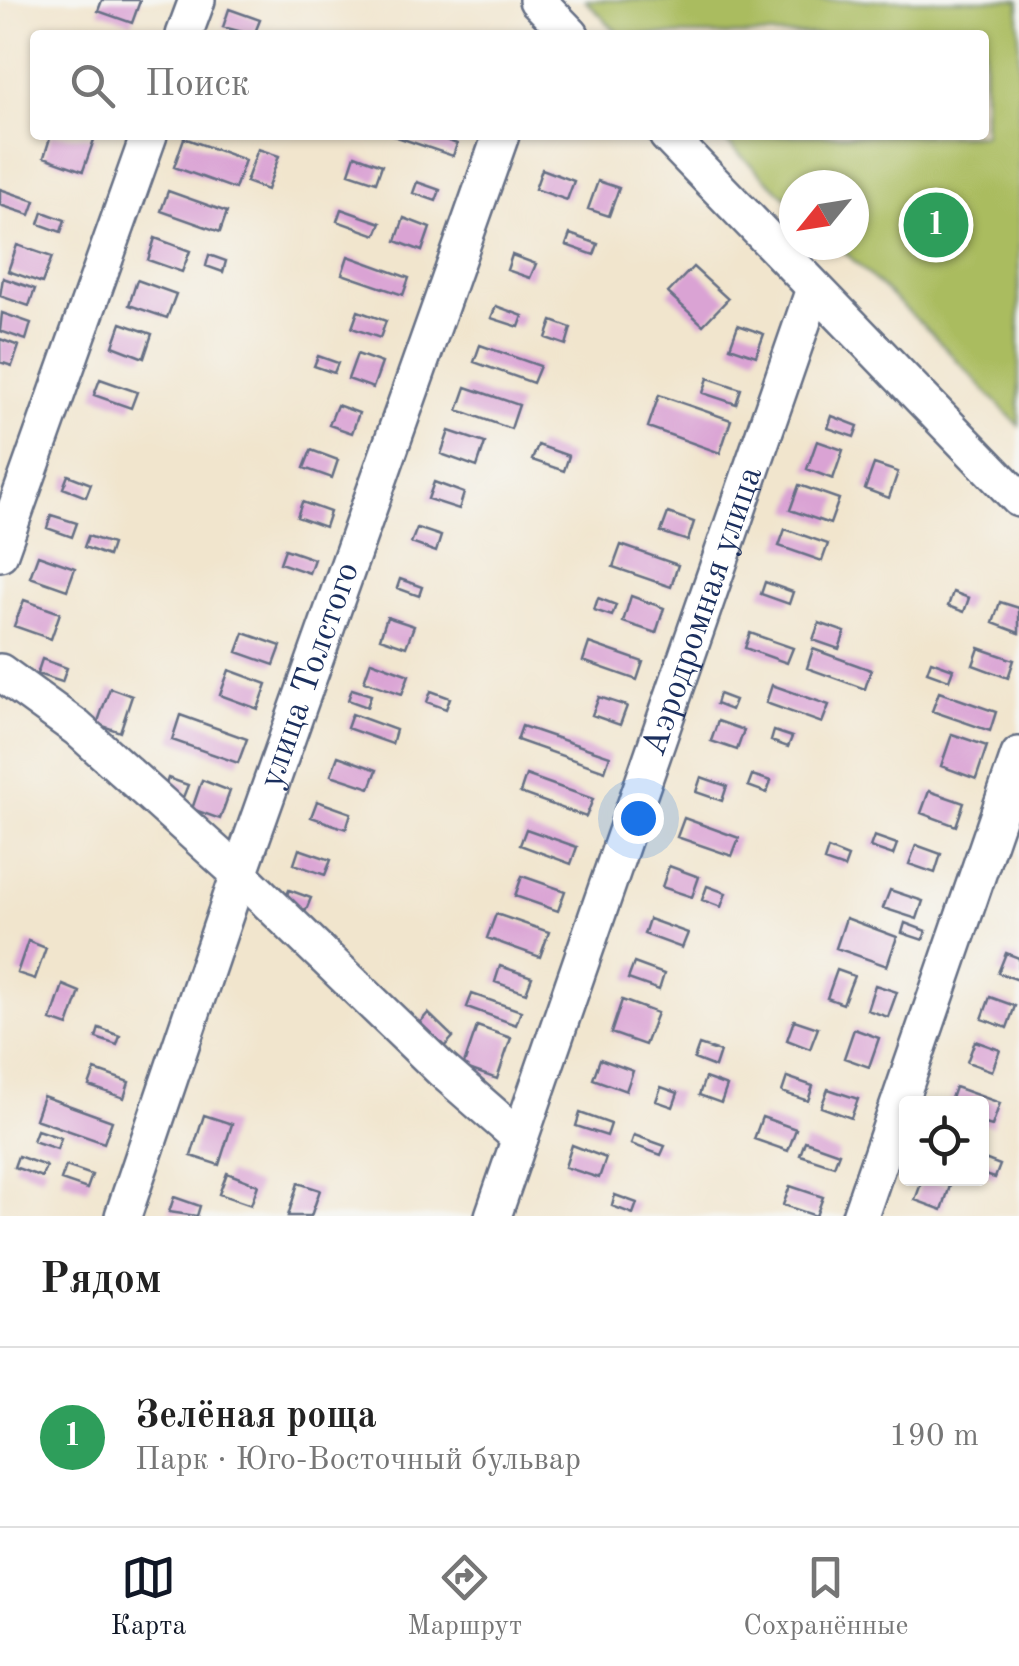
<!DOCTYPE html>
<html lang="ru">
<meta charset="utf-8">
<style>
:root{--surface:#fff;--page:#f2f2f2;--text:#222;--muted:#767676;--line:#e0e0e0;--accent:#111827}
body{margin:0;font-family:"Old Standard TT",serif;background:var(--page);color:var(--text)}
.controls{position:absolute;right:30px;bottom:30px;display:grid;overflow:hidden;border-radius:10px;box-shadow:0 2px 8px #0004}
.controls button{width:90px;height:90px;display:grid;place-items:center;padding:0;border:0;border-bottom:2px solid var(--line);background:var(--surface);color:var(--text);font:50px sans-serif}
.compass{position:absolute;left:779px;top:170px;width:90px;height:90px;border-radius:50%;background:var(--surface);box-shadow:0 2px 8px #0004;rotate:240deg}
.you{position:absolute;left:638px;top:818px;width:35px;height:35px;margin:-25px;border:8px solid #fff;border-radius:50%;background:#1a73e8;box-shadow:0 0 0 15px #1a73e833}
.badge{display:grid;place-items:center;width:65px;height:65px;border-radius:50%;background:var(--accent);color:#fff;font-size:32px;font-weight:700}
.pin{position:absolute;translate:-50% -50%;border:5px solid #fff;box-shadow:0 2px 10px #0006}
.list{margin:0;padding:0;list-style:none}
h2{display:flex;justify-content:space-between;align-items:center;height:130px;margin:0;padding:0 40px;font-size:42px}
h2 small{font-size:32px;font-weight:400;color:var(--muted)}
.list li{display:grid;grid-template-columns:65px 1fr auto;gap:30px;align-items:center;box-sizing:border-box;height:180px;padding:0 40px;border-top:2px solid var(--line)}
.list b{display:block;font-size:38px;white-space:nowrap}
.list p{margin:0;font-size:32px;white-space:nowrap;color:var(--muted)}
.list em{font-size:32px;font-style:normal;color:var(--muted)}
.icon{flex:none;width:55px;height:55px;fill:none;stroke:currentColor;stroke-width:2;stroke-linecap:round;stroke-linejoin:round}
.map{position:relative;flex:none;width:1019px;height:1216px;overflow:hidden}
.search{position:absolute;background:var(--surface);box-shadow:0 2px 8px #0004;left:30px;right:30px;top:30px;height:110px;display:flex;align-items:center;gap:25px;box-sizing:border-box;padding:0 35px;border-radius:10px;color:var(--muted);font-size:38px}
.sheet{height:310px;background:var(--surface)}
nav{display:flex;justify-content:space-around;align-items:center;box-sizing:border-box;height:140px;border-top:2px solid var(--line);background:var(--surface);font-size:28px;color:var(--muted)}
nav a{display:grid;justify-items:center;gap:5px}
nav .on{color:var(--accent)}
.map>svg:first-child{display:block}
.green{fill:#aabc5f;stroke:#62765e;stroke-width:2.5}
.building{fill:#daa3d4}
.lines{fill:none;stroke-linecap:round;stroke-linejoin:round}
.minor-casing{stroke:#666f85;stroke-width:40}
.minor{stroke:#fff;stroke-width:35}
.labels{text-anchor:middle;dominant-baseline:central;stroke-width:8;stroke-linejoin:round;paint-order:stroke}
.street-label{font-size:35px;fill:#1b2f5e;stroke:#f6f6f2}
</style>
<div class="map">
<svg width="1019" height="1216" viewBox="0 0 1019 1216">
<rect width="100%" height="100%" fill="#f6f6f2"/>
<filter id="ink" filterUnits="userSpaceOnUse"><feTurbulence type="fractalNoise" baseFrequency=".01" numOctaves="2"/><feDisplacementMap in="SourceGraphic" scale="20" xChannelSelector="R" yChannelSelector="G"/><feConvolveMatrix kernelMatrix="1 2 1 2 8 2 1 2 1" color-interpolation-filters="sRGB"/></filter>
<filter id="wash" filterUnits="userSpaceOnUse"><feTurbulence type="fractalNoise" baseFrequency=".0048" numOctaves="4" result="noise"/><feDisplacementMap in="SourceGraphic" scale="40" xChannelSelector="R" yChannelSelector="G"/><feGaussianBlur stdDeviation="2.25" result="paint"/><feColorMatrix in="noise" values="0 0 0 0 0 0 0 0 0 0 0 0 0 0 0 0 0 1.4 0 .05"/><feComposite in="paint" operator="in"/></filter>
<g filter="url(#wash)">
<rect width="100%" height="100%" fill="#f1e5cd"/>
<!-- green -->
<path class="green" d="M585,0H1019V426L930,332L837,245H854V185H794V205L719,135H984V35H620Z"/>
<g id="blocks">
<!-- building -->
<path class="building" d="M102,0H138L140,1L132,23L98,11Z
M229,9L260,20L254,35L223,27Z
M51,135L95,137L83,171L44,157Z
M433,135L457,144L453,156L394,136Z
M184,138L245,160L235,189L174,167Z
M258,149L279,156L267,190L246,182Z
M355,155L382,165L376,182L349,173Z
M542,169L574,181L567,200L535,189Z
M598,181L619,188L609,216L588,209Z
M417,182L440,190L436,201L413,193Z
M0,189L35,201L30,215L0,205Z
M168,191L227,212L220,232L161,211Z
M341,209L381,223L376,235L337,221Z
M43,212L65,220L61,232L39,224Z
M404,218L430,228L422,251L396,241Z
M570,234L598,244L594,255L566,245Z
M155,238L190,251L182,272L148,260Z
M17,245L52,257L42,283L8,271Z
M209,255L226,261L223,272L206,266Z
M512,255L536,264L530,278L507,270Z
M348,256L409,278L403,295L342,274Z
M693,267L728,299L703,325L668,293Z
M3,278L35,289L29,306L0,296Z
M137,280L176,294L167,318L129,305Z
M496,306L523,316L519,327L491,318Z
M358,311L386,321L380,338L352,328Z
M2,313L31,323L26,340L0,331Z
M552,321L571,328L566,345L546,338Z
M121,323L152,334L144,358L113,346Z
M738,325L764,334L756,356L730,347Z
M0,339L19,346L12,366L0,362Z
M480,345L540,366L533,383L474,362Z
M357,354L382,363L373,388L348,379Z
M318,356L338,363L334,373L314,366Z
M708,378L741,389L736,404L703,393Z
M100,379L137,392L131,408L94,395Z
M466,387L519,405L511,429L458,410Z
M659,395L731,420L720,453L648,427Z
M337,405L359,413L352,433L329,425Z
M832,416L858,426L854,437L828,428Z
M449,431L485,443L477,467L441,454Z
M817,441L843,450L833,479L807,469Z
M538,445L569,456L564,471L532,460Z
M311,450L338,460L332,478L304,468Z
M874,464L898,472L889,498L865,489Z
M68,475L91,484L86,497L63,488Z
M434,482L464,493L459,509L428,499Z
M799,485L839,499L830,524L790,510Z
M302,502L330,512L325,527L297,517Z
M668,513L694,522L688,541L661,532Z
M51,515L77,523L72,537L47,528Z
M417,528L441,536L436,552L411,543Z
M785,529L828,544L822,561L779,546Z
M88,536L112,544L108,556L84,547Z
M621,545L678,565L671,587L613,567Z
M285,549L314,559L309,573L280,563Z
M38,555L75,568L67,590L30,577Z
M400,579L422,587L419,596L397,588Z
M765,582L793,592L789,604L761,594Z
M953,592L969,598L964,612L948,606Z
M631,596L664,608L656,633L623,622Z
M598,598L616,605L612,616L594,610Z
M24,600L60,613L51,639L14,626Z
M1000,602L1019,608V633L993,623Z
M387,617L414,626L406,647L380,638Z
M819,623L845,632L839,649L813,640Z
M244,633L281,646L274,665L237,652Z
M750,633L793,648L787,663L745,648Z
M589,643L643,662L637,680L583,661Z
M979,648L1014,660L1008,678L973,665Z
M813,649L871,670L865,689L807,668Z
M42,659L67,668L62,682L37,674Z
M371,661L409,675L402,694L364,681Z
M931,661L953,669L949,680L927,672Z
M229,670L267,684L258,709L220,695Z
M772,685L829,705L822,723L766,703Z
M110,688L132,696L120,732L97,724Z
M352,689L371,695L367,707L348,700Z
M431,691L450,698L446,709L427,702Z
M939,692L996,712L990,731L932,711Z
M719,694L735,700L731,710L716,704Z
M599,697L627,706L620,725L592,715Z
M352,714L396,730L392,744L347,728Z
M180,715L247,739L238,763L172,740Z
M718,721L744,730L737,750L711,741Z
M522,726L610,756L605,771L517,740Z
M774,731L792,737L788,747L771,741Z
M952,734L987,746L976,779L941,766Z
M338,756L377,770L370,788L331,775Z
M526,775L593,799L586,817L520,793Z
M752,775L771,781L767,793L748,786Z
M701,777L727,786L722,801L696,792Z
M168,778L188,785L182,800L163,793Z
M202,780L230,791L220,819L192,809Z
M929,791L964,803L956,826L921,813Z
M317,801L351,813L346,829L311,817Z
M684,818L739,838L732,856L677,837Z
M526,829L577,847L571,864L520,845Z
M874,836L897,844L893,855L870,847Z
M916,845L941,854L935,873L909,864Z
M299,849L331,860L325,875L294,864Z
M828,849L848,857L844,868L824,861Z
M669,866L699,877L692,897L662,887Z
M522,876L565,891L558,911L515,896Z
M707,886L726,893L721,907L702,900Z
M289,890L311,898L306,910L284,902Z
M890,890L923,901L917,919L883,908Z
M496,914L549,932L540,957L487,938Z
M846,918L897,937L887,966L836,948Z
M649,919L688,933L682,948L644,934Z
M905,923L926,931L923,940L902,933Z
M28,941L46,948L35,979L17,973Z
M1006,953L1019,958V980L998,973Z
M634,963L664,974L659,990L628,979Z
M500,966L532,977L526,993L495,982Z
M837,970L854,976L843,1004L827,998Z
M63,985L80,992L68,1026L51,1020Z
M875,985L897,992L888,1017L867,1010Z
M472,994L521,1011L516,1025L467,1007Z
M990,997L1015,1006L1007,1028L982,1019Z
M622,1000L657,1013L645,1045L611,1033Z
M428,1013L453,1037L442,1049L417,1026Z
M794,1020L818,1028L810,1049L787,1040Z
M477,1026L511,1038L497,1079L463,1067Z
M99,1028L120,1036L117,1045L96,1038Z
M854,1029L879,1038L869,1067L844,1058Z
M975,1041L1000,1050L992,1071L967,1062Z
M699,1045L720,1052L715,1067L694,1059Z
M600,1059L633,1071L626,1091L593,1079Z
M95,1070L129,1082L124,1098L89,1086Z
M787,1077L813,1086L808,1101L782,1092Z
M705,1078L727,1086L721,1103L699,1095Z
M661,1087L678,1093L673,1107L656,1101Z
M955,1087L1000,1103L992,1126L982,1123V1104H949Z
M828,1089L858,1099L851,1118L821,1107Z
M43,1096L112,1121L104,1143L35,1119Z
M580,1113L611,1124L607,1136L576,1126Z
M204,1115L232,1124L219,1165L191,1156Z
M762,1117L796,1129L788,1151L754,1139Z
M37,1130L61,1138L57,1149L33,1141Z
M634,1135L665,1146L661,1155L631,1144Z
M805,1141L839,1153L834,1166L800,1155Z
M572,1145L606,1158L599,1178L565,1167Z
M18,1156L46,1166L42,1177L14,1167Z
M982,1158L1000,1165L995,1178L982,1174Z
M66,1166L92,1175L87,1189L61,1180Z
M227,1173L258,1185L251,1205L219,1194Z
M923,1178L950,1186L942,1210L915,1200Z
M298,1183L320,1190L311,1216H288Z
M790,1186L823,1197L816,1216L783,1205Z
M615,1195L637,1203L633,1214L612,1206Z
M174,1197L200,1206L197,1216L169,1212Z"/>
</g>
</g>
<g filter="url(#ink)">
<use href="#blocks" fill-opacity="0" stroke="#666f85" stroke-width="2.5"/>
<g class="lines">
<defs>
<g id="minor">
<path d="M537,0L571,35"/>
<path d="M184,35L197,0"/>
<path d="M667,135L1019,499"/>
<path d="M0,553L149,135"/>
<path d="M0,672L77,728L239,874L441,1069L520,1138"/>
<path id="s1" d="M123,1216L239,874L501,135"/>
<path id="s2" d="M493,1216L814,289"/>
<path d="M860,1216L1019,755"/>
</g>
</defs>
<!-- minor casing -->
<use href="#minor" class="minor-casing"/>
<!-- minor -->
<use href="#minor" class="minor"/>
</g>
</g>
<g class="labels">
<!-- street labels -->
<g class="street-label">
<text stroke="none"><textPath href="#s2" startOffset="640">Аэродромная улица</textPath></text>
<text stroke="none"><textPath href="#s1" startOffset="572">улица Толстого</textPath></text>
</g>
</g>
</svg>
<div class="controls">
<button><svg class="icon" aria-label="locate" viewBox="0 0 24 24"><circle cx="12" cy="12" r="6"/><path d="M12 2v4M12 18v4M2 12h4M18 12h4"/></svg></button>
</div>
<svg class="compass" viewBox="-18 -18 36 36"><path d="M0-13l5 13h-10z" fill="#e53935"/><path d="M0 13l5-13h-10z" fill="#767676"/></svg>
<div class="you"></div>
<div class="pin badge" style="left:936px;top:225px;background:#2e9e5b">1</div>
<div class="search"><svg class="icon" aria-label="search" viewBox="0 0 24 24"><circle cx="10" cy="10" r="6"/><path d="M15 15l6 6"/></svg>Поиск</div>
</div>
<section class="sheet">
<h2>Рядом<small></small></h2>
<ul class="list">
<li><span class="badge" style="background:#2e9e5b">1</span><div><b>Зелёная роща</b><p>Парк · Юго-Восточный бульвар</p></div><em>190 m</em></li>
</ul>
</section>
<nav>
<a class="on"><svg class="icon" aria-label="map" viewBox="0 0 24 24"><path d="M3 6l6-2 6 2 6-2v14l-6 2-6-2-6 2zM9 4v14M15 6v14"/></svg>Карта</a>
<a><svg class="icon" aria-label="directions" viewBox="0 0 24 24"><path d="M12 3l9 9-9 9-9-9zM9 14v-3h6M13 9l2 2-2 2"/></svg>Маршрут</a>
<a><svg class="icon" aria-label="saved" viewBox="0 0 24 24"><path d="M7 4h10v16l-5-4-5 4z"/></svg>Сохранённые</a>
</nav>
